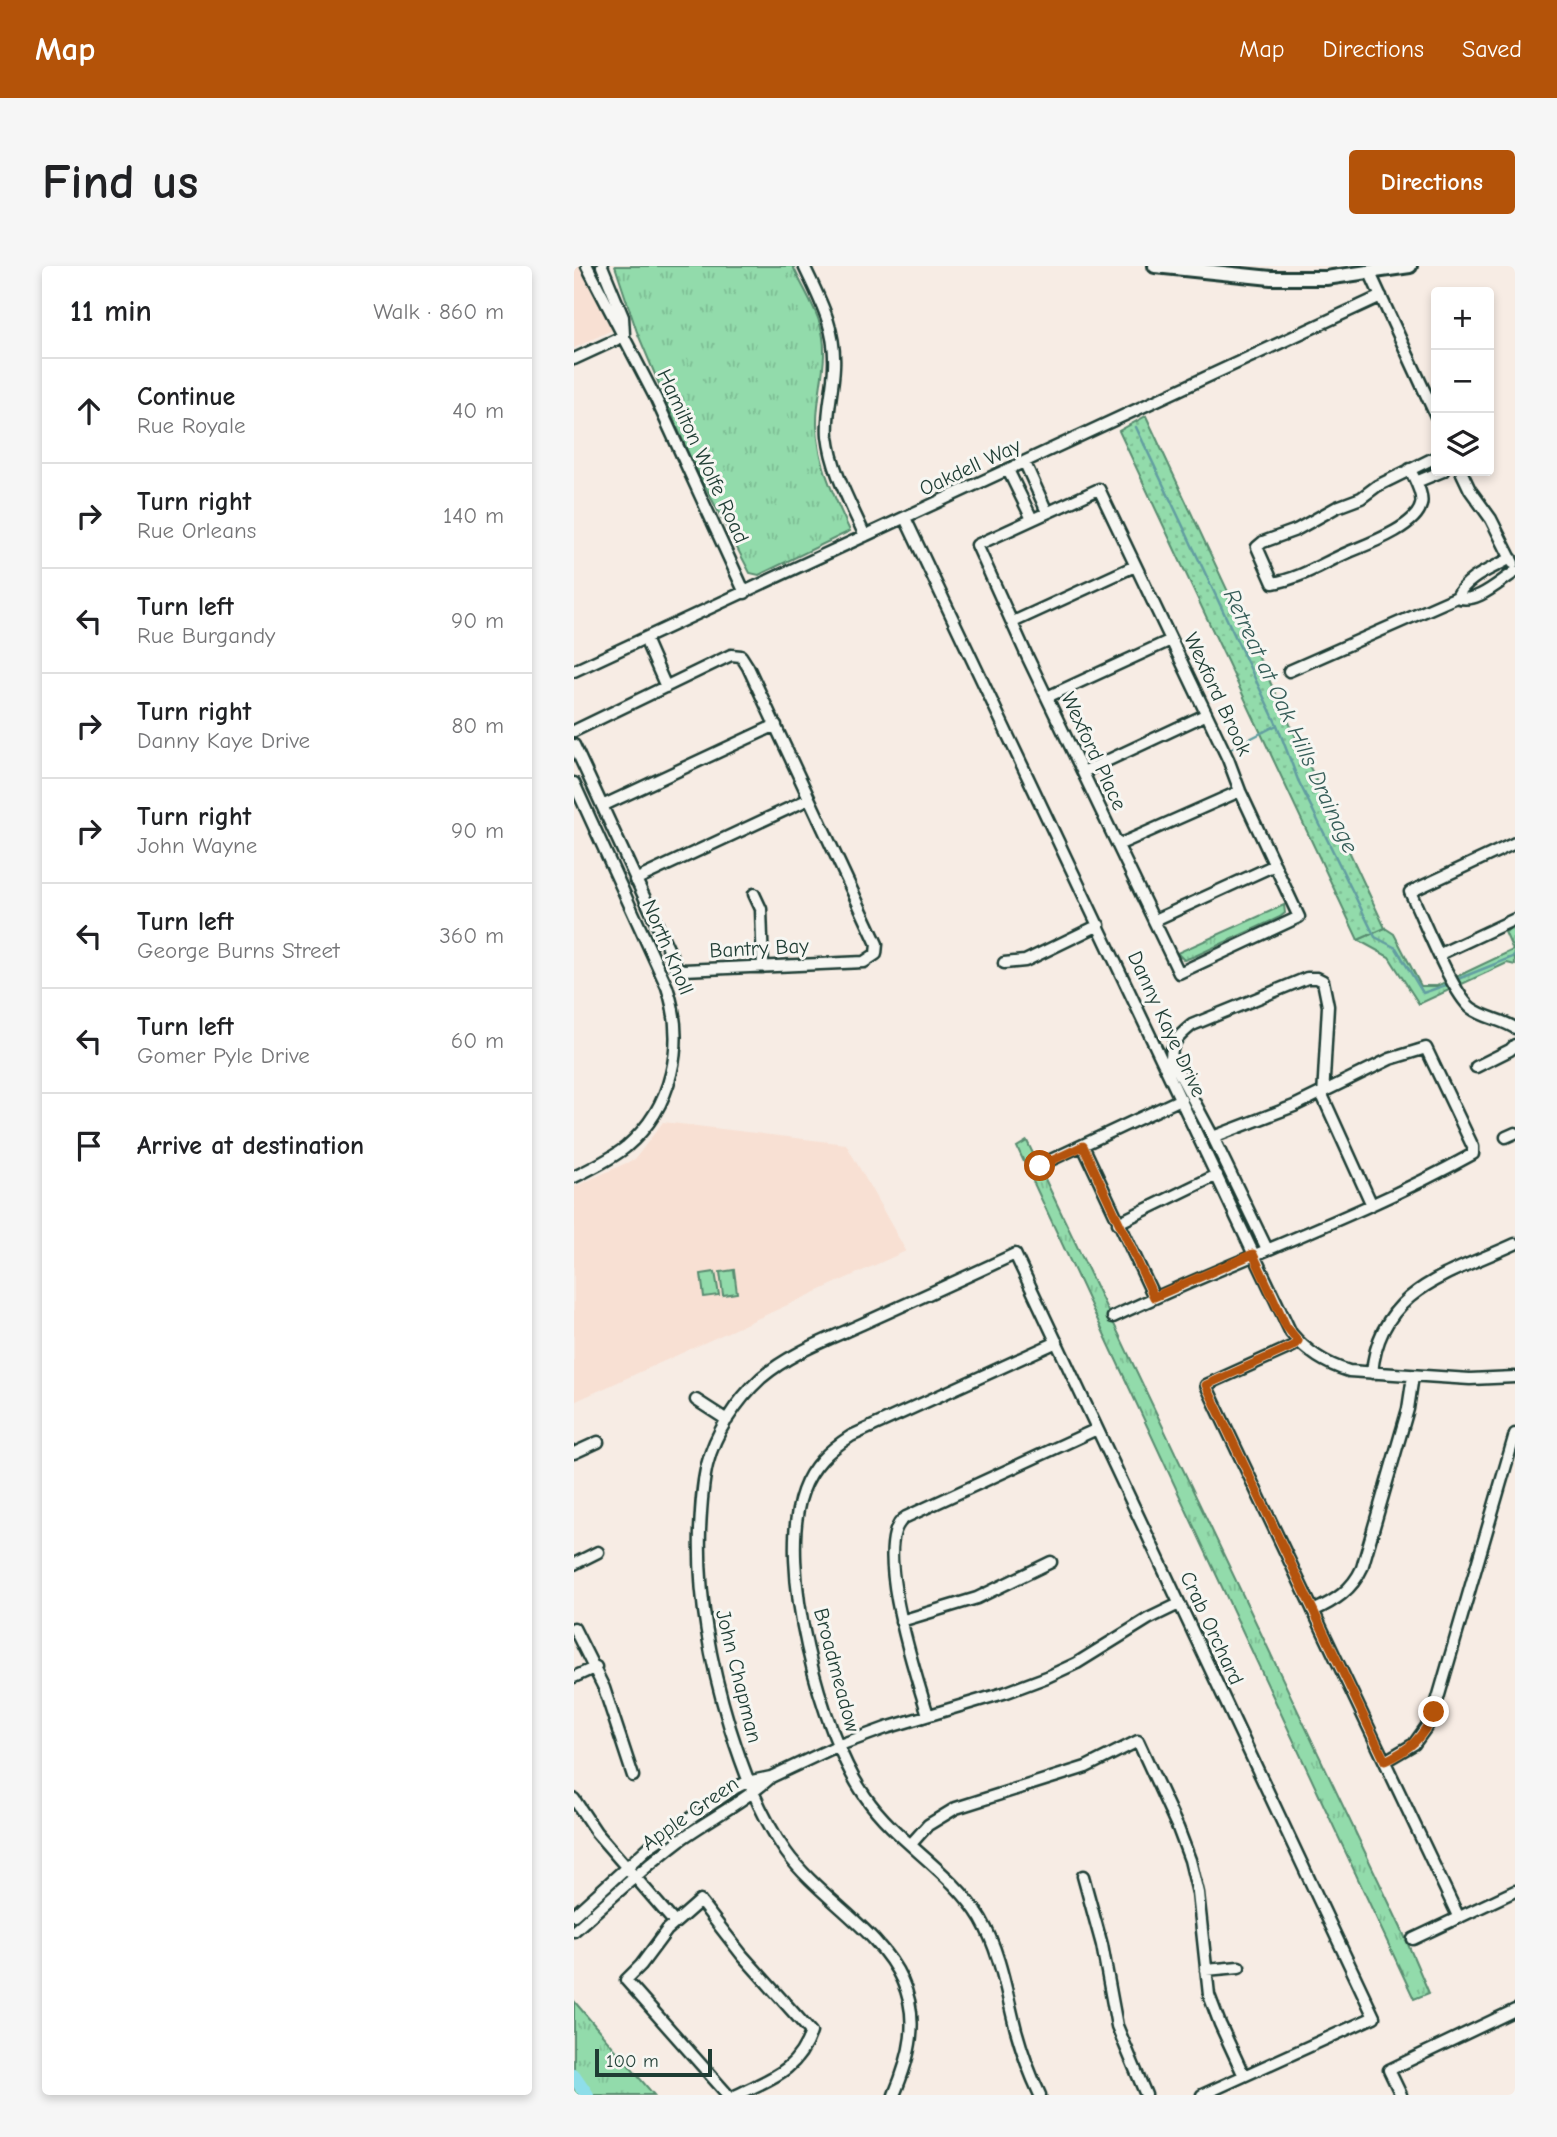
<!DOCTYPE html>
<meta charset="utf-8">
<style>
:root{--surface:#fff;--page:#f6f6f6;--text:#202124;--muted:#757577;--line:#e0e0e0;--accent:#b45309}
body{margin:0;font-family:"Comic Neue",sans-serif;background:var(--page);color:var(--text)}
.controls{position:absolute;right:21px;top:21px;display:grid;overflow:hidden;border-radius:7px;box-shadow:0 4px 10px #0003}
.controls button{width:63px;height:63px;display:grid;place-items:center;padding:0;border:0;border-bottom:2px solid var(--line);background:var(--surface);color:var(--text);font:35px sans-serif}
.scale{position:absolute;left:21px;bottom:18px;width:117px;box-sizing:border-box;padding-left:7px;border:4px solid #1f3d34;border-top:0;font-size:19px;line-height:24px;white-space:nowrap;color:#1f3d34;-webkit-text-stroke:5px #f6f6f2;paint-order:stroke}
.stop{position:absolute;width:21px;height:21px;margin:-16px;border:5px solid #b45309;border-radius:50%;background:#fff}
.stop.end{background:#b45309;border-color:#fff;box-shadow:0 2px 7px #0008}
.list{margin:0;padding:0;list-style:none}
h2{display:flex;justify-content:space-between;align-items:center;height:91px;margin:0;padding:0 28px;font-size:30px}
h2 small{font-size:23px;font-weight:400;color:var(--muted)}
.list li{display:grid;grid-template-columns:46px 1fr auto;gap:21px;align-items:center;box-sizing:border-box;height:105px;padding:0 28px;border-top:2px solid var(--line)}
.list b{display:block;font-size:26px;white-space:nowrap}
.list p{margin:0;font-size:23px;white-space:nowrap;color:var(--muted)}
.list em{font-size:23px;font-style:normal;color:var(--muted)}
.icon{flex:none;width:38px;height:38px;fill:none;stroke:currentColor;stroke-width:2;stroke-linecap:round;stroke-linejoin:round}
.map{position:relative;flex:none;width:941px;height:1829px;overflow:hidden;border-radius:7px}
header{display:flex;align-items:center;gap:42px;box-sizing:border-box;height:98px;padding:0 35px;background:var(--accent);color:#fff}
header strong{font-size:33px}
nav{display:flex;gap:38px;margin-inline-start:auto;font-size:24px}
.intro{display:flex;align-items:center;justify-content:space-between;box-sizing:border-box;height:168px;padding:0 42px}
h1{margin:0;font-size:49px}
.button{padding:18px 32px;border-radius:7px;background:var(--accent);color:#fff;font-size:24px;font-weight:700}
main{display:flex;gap:42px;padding:0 42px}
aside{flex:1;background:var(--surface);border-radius:7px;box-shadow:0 4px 10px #0003}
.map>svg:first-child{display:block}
.built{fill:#f8e0d3}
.grass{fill:url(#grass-tufts);stroke:#588c70;stroke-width:2}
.park{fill:url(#park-dots);stroke:#588c70;stroke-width:2}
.pitch{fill:#92dbab;stroke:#588c70;stroke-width:2}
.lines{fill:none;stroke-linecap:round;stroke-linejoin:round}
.stream{stroke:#629ea1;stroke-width:2.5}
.river{stroke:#8edee9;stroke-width:14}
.minor-casing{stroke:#1f3d34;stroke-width:15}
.major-casing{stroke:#1f3d34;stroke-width:18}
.minor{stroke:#f6f6f2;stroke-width:10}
.major{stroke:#f6f6f2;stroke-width:12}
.route{stroke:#b45309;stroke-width:9}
.labels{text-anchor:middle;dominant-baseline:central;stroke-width:6;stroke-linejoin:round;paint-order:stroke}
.street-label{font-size:21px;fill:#1f3d34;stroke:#f6f6f2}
.water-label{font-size:23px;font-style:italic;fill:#355d58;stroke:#f6f6f2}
</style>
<header>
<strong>Map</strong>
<nav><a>Map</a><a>Directions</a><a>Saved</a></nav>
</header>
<div class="intro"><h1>Find us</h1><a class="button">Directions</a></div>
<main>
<aside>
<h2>11 min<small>Walk · 860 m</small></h2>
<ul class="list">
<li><svg class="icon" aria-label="ahead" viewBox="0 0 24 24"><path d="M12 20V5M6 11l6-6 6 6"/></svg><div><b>Continue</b><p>Rue Royale</p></div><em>40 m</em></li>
<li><svg class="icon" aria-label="right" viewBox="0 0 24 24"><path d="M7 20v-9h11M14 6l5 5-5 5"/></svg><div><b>Turn right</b><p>Rue Orleans</p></div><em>140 m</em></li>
<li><svg class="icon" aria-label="left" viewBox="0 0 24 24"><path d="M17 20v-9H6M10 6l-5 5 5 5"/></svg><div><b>Turn left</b><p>Rue Burgandy</p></div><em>90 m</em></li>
<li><svg class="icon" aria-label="right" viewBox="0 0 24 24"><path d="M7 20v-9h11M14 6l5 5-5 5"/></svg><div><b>Turn right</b><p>Danny Kaye Drive</p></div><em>80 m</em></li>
<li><svg class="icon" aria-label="right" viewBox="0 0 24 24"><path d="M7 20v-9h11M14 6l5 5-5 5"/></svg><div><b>Turn right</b><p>John Wayne</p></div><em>90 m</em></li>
<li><svg class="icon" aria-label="left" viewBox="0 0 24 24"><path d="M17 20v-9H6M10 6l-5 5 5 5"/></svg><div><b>Turn left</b><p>George Burns Street</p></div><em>360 m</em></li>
<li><svg class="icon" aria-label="left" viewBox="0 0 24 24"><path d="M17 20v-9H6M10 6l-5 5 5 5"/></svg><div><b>Turn left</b><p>Gomer Pyle Drive</p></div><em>60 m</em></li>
<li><svg class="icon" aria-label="arrive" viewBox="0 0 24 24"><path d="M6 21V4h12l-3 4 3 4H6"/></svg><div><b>Arrive at destination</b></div></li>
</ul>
</aside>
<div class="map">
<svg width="941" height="1829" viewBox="0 0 941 1829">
<defs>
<pattern id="grass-tufts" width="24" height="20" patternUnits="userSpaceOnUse" patternTransform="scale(1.75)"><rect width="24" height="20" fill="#92dbab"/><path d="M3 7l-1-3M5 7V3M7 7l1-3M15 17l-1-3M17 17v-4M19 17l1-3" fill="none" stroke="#7dbd94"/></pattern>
<pattern id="park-dots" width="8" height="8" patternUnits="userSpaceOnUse" patternTransform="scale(1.75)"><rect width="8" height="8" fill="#92dbab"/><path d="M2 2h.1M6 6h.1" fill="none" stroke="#7dbd94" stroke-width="1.8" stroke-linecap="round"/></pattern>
</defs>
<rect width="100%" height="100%" fill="#f7ece4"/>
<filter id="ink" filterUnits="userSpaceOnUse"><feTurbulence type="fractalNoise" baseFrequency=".0143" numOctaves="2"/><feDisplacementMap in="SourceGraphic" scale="14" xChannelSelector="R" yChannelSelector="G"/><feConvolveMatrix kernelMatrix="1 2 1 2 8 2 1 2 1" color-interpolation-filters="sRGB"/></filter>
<g filter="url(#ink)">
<!-- built -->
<path class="built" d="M0,0H4L15,14L38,64L0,82Z
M89,856L272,878L332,985L0,1136V921L61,893Z"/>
<!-- grass -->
<path class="grass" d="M41,0H219C227,19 240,38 246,58C257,92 242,125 243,159C244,198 260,230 276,265L185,309L176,307L115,189L63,66Z
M710,639L711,647L706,651L621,690L610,694L603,687Z
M811,662L820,668L847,720H863L939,684L931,666L940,662L941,699L933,697L845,738L815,691L784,674Z
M453,875L827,1662L855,1727L840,1733L443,881Z
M0,1735L80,1829H0Z"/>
<!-- park -->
<path class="park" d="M572,150L811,662L784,674L545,165Z"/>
<!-- pitch -->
<path class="pitch" d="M160,1004L163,1027L149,1029L146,1006Z
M141,1006L145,1029L130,1031L127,1008Z"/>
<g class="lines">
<!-- stream -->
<path class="stream" d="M562,161L703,459L724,514L801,671L822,682L849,727L872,719
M656,483L703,459
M884,713L941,690"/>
<!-- river -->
<path class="river" d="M0,1810L13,1829"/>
<defs>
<path id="minor" d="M13,0L82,133L171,327
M28,0L49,51L50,69
M230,0C246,34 262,62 260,101C259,125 252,147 254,170C258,206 277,238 291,270
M796,7L862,150
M0,93L50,70
M451,197L473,246
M836,203C840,213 850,228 847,239C842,261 794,278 775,286C749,297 728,312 699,317L683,281L689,276L722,264L763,241L787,232L803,220L862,191
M434,204L458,253
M887,205L896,224L917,253L939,297
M842,216L869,205
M525,223L654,493L666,525L725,651L605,707L453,390L403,279Z
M331,252L717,1067C733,1086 751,1098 775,1105L896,1113L941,1111
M937,292C918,303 892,311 883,331C902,339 926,315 941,306
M439,356L561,300
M71,373L92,421
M0,405L807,30
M715,405L883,331
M473,431L597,374
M0,465L157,389L167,390L174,401L303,678L302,688L290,696L110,704L103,702L0,479
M509,506L631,449
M0,517L93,721C112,777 99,841 52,881C36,894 18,902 0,911
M28,540L202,459
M941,577L836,626C848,650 878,727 897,742C910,752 927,753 941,762
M544,579L666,525
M61,614L235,533
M180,628L187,643L189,701
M581,654L701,599
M866,688L941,653
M430,697L451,695L525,659
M902,801L936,784L941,779
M932,871L941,867
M509,880L580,1031
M466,899L607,833
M544,957L643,909
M693,983L637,867L597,792C597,776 606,769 618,759L733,712H743L749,715L754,740L749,831L797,937
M539,1051C657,995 784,952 899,888V881L852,782L816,793L720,840L639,871
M724,1075L719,1080L632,1119L885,1652
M798,1107C805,1023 876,1008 941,978
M122,1134L153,1154
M0,1187L24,1176
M0,1298L24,1286
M739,1345C761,1335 778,1324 788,1302L834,1143L839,1110
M327,1355L403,1332L477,1296
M0,1362L30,1422L59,1510
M0,1411L22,1401
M354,1449C344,1416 295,1271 332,1251L523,1163
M811,1495L840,1478L858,1453L941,1168
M0,1533L22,1566L101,1657
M337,1578L354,1559L382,1542L512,1501L564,1475L604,1562L616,1594L624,1627L635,1729L646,1758L670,1810
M509,1610L528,1679L543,1760L572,1829
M0,1649L76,1580L161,1522L173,1516L197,1511L263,1480L312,1462L433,1426L473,1411L503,1397L574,1353L605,1338
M0,1665C35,1634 69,1602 106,1574C135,1553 168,1537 195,1513
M839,1673L941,1625
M632,1704L665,1701
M154,1829L52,1714L67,1699L93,1664L126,1635L168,1689L237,1766C223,1806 197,1812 163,1829
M320,1829C336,1791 346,1753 328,1714C306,1664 244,1631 212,1586C185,1547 170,1506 156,1462C136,1396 124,1333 126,1264C127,1242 128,1220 133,1199C141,1167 162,1135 187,1112C216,1087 253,1074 288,1058C339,1035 390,1012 441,988L800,1751L628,1829
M466,1829C456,1808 448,1786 442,1764C432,1726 427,1688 407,1653C377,1604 323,1577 291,1530C247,1468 202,1298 229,1225C238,1200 255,1184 277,1170L483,1076
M827,1829L815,1804L941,1744"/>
<path id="major" d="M581,0L697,12H752L836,0"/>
</defs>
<!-- minor casing -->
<use href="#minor" class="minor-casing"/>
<!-- major casing -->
<use href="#major" class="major-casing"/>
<!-- minor -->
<use href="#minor" class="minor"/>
<!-- major -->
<use href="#major" class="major"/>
</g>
</g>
<g class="lines" filter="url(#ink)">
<!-- route -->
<path class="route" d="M466,900L509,880L580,1031L679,988L712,1060L724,1075L719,1080L632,1119L811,1495C835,1484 850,1471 860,1446"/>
</g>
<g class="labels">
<!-- street labels -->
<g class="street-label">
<text transform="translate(129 190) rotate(65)">Hamilton Wolfe Road</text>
<text transform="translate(396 201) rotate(-25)">Oakdell Way</text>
<text transform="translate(644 428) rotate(65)">Wexford Brook</text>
<text transform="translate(520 485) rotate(65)">Wexford Place</text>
<text transform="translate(94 681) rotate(67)">North Knoll</text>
<text transform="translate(185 682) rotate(-3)">Bantry Bay</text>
<text transform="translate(593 758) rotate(65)">Danny Kaye Drive</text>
<text transform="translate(638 1362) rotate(65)">Crab Orchard</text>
<text transform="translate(263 1404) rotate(75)">Broadmeadow</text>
<text transform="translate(165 1410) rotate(76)">John Chapman</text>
<text transform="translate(116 1547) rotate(-35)">Apple Green</text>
</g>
<!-- water labels -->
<g class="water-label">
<text transform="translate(717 455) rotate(65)">Retreat at Oak Hills Drainage</text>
</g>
</g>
</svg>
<div class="controls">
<button>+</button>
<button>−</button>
<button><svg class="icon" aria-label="layers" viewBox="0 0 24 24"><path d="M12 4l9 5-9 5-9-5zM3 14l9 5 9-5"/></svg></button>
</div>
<div class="scale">100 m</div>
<div class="stop" style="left:466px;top:900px"></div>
<div class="stop end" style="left:860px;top:1446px"></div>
</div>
</main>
